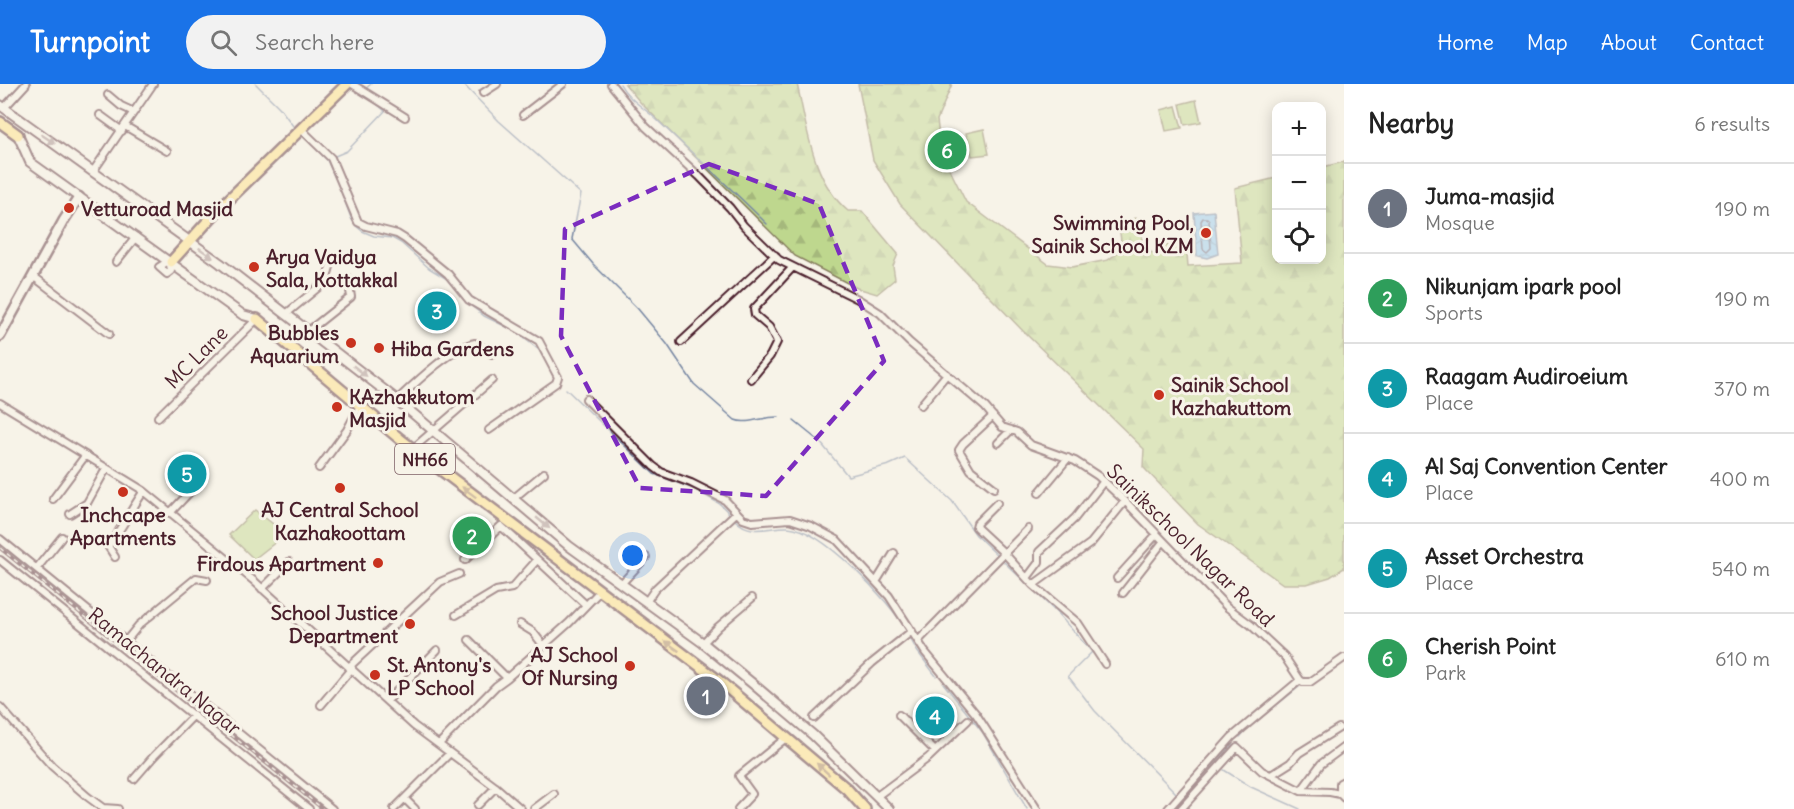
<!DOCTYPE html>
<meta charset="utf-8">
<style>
:root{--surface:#fff;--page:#f2f2f2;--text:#222;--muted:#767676;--line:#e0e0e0;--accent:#1a73e8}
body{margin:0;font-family:Delius,sans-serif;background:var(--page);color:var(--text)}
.controls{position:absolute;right:18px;top:18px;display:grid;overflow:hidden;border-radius:12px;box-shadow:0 3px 15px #0003}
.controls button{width:54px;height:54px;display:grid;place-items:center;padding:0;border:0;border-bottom:2px solid var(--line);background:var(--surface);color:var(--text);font:30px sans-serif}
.you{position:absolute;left:633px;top:472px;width:21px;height:21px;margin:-15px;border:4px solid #fff;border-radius:50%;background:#1a73e8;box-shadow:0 0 0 9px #1a73e833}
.badge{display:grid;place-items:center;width:39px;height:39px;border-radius:50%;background:var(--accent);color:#fff;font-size:20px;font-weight:700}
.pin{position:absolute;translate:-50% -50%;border:3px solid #fff;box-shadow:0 2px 6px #0006}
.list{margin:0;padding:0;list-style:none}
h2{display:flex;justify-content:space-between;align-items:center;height:78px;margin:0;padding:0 24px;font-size:26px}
h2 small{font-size:20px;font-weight:400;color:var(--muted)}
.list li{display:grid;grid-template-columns:39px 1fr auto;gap:18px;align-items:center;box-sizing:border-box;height:90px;padding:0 24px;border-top:2px solid var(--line)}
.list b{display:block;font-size:22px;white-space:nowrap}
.list p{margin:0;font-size:20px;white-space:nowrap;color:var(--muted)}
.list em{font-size:20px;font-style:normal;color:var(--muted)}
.icon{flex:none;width:33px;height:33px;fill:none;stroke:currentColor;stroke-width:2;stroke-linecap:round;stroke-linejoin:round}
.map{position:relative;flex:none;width:1344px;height:725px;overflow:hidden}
header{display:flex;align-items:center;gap:36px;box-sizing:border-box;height:84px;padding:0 30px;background:var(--accent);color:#fff}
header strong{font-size:28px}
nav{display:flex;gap:33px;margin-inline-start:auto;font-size:21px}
.search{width:420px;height:54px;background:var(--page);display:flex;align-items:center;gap:15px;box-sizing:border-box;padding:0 21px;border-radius:33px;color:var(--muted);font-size:22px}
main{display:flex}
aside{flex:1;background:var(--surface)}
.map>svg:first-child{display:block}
.forest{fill:url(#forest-firs);stroke:#847b5c;stroke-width:1.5}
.green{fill:#bed78e;stroke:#847b5c;stroke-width:1.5}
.water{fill:url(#water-waves);stroke:#7686a2;stroke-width:1.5}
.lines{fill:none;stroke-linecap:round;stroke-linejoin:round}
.shore{stroke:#67637b;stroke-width:1.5}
.stream{stroke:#7686a2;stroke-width:1.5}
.minor-casing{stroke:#4a1f2b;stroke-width:10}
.tertiary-casing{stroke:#4a1f2b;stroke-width:12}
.secondary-casing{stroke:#4a1f2b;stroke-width:13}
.primary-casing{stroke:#4a1f2b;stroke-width:14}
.trunk-casing{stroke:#4a1f2b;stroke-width:14}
.minor{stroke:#f7f3e8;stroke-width:6}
.tertiary{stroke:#f7f3e8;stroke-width:8}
.secondary{stroke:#f7f3e8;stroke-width:8}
.primary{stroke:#fedf80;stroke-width:9}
.trunk{stroke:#fedf80;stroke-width:9}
.rail-casing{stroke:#4a1f2b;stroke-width:4}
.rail{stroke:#f7f3e8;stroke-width:1.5;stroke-dasharray:4.5;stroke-linecap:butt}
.oneway{fill:#a0898a}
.oneway2{fill:#a47f56}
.marked{fill:none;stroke:#7b2cbf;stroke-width:4.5;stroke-dasharray:12 8;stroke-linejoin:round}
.poi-dot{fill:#c8321e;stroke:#f7f3e8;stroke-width:2}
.labels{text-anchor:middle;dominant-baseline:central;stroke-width:6;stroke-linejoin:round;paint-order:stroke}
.shield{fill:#f7f3e8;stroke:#7e5f64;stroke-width:1.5}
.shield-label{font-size:18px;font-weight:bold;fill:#4a1f2b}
.poi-label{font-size:20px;font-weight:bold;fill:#4a1f2b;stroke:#f7f3e8;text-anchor:start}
.street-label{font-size:20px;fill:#4a1f2b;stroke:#f7f3e8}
</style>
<header>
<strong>Turnpoint</strong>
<div class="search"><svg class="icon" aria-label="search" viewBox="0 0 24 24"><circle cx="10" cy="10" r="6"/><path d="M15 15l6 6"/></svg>Search here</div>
<nav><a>Home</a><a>Map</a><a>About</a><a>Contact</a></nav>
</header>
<main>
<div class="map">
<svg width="1344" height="725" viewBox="0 0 1344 725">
<defs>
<pattern id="forest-firs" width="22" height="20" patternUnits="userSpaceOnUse" patternTransform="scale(1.5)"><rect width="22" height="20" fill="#bed78e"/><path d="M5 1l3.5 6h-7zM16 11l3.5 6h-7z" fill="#a5b87b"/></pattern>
<pattern id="water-waves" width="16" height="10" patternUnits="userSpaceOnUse" patternTransform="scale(1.5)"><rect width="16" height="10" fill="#93caf2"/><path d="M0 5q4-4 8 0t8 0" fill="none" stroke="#80add0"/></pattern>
</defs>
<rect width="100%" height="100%" fill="#f7f3e8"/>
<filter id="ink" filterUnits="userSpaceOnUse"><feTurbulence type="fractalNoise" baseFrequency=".0167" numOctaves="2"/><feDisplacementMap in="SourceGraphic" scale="12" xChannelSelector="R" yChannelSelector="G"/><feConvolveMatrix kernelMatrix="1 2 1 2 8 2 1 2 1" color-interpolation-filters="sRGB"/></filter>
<g filter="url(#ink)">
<!-- forest -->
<path class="forest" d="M625,0H797C807,43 812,97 848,127H862L898,170L893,182L895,195L877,210L857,204L795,172L640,18Z
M858,0H952L937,36L941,68L966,118L1048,180L1072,183L1108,176L1122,165L1119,141L1135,134L1142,136V163L1152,169L1172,159H1186L1188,182L1242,179L1235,104L1276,94V176H1322V83L1344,78V484L1330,493L1307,500H1283L1198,440L1143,383L1144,365L1023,247L900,120L873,76Z"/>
<!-- green -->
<path class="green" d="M1196,16L1201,38L1185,41L1180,20Z
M1176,22L1182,44L1166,47L1161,26Z
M984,45L989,70L972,72L966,49Z
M255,426L286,450L254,475L229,451Z"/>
<!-- water -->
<path class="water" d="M1214,127L1218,170L1207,174L1197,172L1194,129Z"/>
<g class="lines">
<!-- shore -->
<path class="shore" d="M1203,134H1207L1209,136L1211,164L1207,168L1203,165L1201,137Z"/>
<!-- stream -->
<path class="stream" d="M256,0L280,24L293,42
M463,0L499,37L581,110L572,155L593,180L638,225L667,260L694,300L735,336C747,341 765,332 779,333
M620,0C628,15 643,23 656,35C693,70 731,104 767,140
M364,6L371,0
M301,50L327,76L341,107L351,134L356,142L362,147L374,152L392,154L401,159L429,184L447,195L465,217L484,232L515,247L539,266L555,294
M335,72L347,67L385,27L371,15
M566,305L654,390L694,405L720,420L729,429
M794,337L820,358L848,392L889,381L905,374L952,417L976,451L997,471
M735,436C752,453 770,442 788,443C822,445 890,517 906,546
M1004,478L1057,529L1092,568L1068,592L1095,627L1176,709
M910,554L917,567L936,592
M1337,575L1344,570
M943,599L983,649L1027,725
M1240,653L1248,644L1299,603
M1224,686L1251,703L1300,725
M1172,725L1233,660"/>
<defs>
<path id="minor" d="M352,0L405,33
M611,0L646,43L699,92L730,124L744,142L779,176L858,215L880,229L909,258L985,323L1002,343L1017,348L1031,361L1075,377L1098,392L1125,417L1227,523L1251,541L1284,572L1300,596
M483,9L497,0
M108,11L121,22L134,28
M4,24L26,0
M100,31L122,47
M523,31L563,0
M125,42L167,67
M302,46L331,74L358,138L366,142L397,150L405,155L448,190L469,216L539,257L558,293L556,299L489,346
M94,86L153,0
M116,178L136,153
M170,180L171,187L167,190L159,183L167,178L170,179
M33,192L109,250
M286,230L326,197L330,183
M307,248L351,213L348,194
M681,258L775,171
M751,295L770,272L777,258L769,243L755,231L754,225L793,183
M586,315L653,382L661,388L691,399L725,416L743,435L752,438L790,435L811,442L837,456L889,512L925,568L976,630L1037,725
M397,316C415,299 451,264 475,259L492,270
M0,319L144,407L254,497L414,642L497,704L521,725
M921,321L947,290
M993,332L963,360L959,366L971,386L994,404
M158,333L257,235
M998,359L1011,346
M417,361L492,296
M319,384L347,346L360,322
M1039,409L1068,374
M514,414L544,389
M53,415L85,372
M997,419L977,439L976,443L1005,470L1033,501L1078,539L1105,580
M170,429L202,395
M70,430L87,419L106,385
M0,455L332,725
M115,473L108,462C122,445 131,425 144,407
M0,476L309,725
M465,476L501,442L586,521
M37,484L62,453
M1027,494L1039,478V468L1075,434L1104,397
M1117,494L1156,451
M876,498L894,469
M621,500L646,473
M1033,501L1091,459L1125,417
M262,505L289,478
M1123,509L1163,458
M646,518L655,505L736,429
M456,531L496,507L512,504L537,476
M520,540L533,548L543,561
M469,556L507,594
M126,557L139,541L196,494L207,496
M918,557L1028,445
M703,559L718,543L752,514
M350,582L440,498L459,490
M1300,596L1303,598H1310L1344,574
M387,617L437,566
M321,621L352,584
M0,623L52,682L88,713L103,724L118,725
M899,631L935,667
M814,634L872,579L912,547
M439,660L496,602L507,594L569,539L599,508
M1271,691L1290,679L1299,669L1339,644
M134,695L154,672L193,632
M1301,707L1321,680L1344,663
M1340,710V699L1344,697
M877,712L928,674L968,636
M405,715L415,725
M478,721L496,703
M394,725L450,669
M534,725L554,710
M738,725L752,710L739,692L787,653
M1168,725L1232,653L1300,596
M1181,725L1237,663L1262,687L1301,707L1330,708L1340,710L1344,714"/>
<path id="tertiary" d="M0,21L220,179L397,316L569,462L703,559L753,600L813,651L889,725
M18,51L30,78L243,231L257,235"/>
<path id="secondary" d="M0,252L64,136L79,113"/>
<path id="primary" d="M171,178L218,126L347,0"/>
<path id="trunk" d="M0,38L18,51
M257,235L400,355L718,596L847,705L865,725"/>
</defs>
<!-- minor casing -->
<use href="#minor" class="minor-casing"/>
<!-- tertiary casing -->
<use href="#tertiary" class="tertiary-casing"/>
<!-- secondary casing -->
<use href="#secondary" class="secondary-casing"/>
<!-- primary casing -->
<use href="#primary" class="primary-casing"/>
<!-- trunk casing -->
<use href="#trunk" class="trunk-casing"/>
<!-- minor -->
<use href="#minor" class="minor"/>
<!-- tertiary -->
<use href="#tertiary" class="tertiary"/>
<!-- secondary -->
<use href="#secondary" class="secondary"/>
<!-- primary -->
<use href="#primary" class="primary"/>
<!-- trunk -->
<use href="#trunk" class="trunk"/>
<defs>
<path id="rail" d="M0,464L323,725"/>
</defs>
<!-- rail casing -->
<use href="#rail" class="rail-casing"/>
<!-- rail -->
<use href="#rail" class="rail"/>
</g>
<!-- one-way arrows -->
<defs><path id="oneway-solid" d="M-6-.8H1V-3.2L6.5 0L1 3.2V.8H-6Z" transform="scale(1.5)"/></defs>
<g class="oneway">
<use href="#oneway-solid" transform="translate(48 55) rotate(34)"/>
<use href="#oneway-solid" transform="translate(206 169) rotate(35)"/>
<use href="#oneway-solid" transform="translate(360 287) rotate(38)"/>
<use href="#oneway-solid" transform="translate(543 439) rotate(40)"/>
</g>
<g class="oneway2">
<use href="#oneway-solid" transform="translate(469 408) rotate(-143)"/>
<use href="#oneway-solid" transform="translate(672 562) rotate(-144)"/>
<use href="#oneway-solid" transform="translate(823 685) rotate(-138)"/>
</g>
</g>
<!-- marked area -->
<path d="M0 0H1344V725H0ZM709,80L819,120L884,277L766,412L640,404L561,252L565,145Z" fill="#f7f3e8" fill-opacity=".55" fill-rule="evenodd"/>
<path class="marked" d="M709,80L819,120L884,277L766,412L640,404L561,252L565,145Z"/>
<!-- markers -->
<g class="poi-dot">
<circle cx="69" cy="124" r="6"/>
<circle cx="1206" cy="149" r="6"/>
<circle cx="254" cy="183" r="6"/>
<circle cx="351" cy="259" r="6"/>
<circle cx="379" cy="264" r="6"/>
<circle cx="1159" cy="311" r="6"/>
<circle cx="337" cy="323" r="6"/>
<circle cx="340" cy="404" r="6"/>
<circle cx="123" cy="408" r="6"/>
<circle cx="378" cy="479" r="6"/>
<circle cx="410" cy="540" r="6"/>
<circle cx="630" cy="582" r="6"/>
<circle cx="375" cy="591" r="6"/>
</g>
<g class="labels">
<!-- shield labels -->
<rect class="shield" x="395" y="360" width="60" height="30" rx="4.5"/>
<g class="shield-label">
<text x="425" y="375">NH66</text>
</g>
<!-- poi labels -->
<g class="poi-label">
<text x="81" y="124">Vetturoad Masjid</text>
<text x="1194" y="138" text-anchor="end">Swimming Pool,<tspan x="1194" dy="23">Sainik School KZM</tspan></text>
<text x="266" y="172">Arya Vaidya<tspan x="266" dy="23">Sala, Kottakkal</tspan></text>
<text x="339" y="248" text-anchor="end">Bubbles<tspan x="339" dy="23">Aquarium</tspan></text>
<text x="391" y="264">Hiba Gardens</text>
<text x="1171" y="300">Sainik School<tspan x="1171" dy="23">Kazhakuttom</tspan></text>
<text x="349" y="312">KAzhakkutom<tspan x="349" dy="23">Masjid</tspan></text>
<text x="340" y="425" text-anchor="middle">AJ Central School<tspan x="340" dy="23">Kazhakoottam</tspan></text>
<text x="123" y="430" text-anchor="middle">Inchcape<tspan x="123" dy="23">Apartments</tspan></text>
<text x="366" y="479" text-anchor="end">Firdous Apartment</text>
<text x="398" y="528" text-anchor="end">School Justice<tspan x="398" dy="23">Department</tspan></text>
<text x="618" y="570" text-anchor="end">AJ School<tspan x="618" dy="23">Of Nursing</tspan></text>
<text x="387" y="580">St. Antony's<tspan x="387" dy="23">LP School</tspan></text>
</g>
<!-- street labels -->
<g class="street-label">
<text transform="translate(196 273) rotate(-45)">MC Lane</text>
<text transform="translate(1191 461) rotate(44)">Sainikschool Nagar Road</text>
<text transform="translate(165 587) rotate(39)">Ramachandra Nagar</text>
</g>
</g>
</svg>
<div class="controls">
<button>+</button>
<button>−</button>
<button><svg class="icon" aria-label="locate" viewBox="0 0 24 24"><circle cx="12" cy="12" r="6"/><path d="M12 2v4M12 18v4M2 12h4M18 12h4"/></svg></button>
</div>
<div class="you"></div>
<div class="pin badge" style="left:706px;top:612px;background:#6b7280">1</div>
<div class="pin badge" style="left:472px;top:452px;background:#2e9e5b">2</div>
<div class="pin badge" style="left:437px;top:227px;background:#0f9aa8">3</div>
<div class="pin badge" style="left:935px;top:632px;background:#0f9aa8">4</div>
<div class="pin badge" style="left:187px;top:390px;background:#0f9aa8">5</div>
<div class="pin badge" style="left:947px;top:66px;background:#2e9e5b">6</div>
</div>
<aside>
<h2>Nearby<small>6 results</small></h2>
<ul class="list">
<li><span class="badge" style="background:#6b7280">1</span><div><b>Juma-masjid</b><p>Mosque</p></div><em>190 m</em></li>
<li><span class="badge" style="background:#2e9e5b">2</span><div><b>Nikunjam ipark pool</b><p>Sports</p></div><em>190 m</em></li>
<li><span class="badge" style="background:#0f9aa8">3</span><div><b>Raagam Audiroeium</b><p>Place</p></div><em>370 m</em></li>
<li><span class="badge" style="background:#0f9aa8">4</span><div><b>Al Saj Convention Center</b><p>Place</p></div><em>400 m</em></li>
<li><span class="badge" style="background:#0f9aa8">5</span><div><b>Asset Orchestra</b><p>Place</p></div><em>540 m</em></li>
<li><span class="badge" style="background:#2e9e5b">6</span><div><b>Cherish Point</b><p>Park</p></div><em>610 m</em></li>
</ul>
</aside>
</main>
